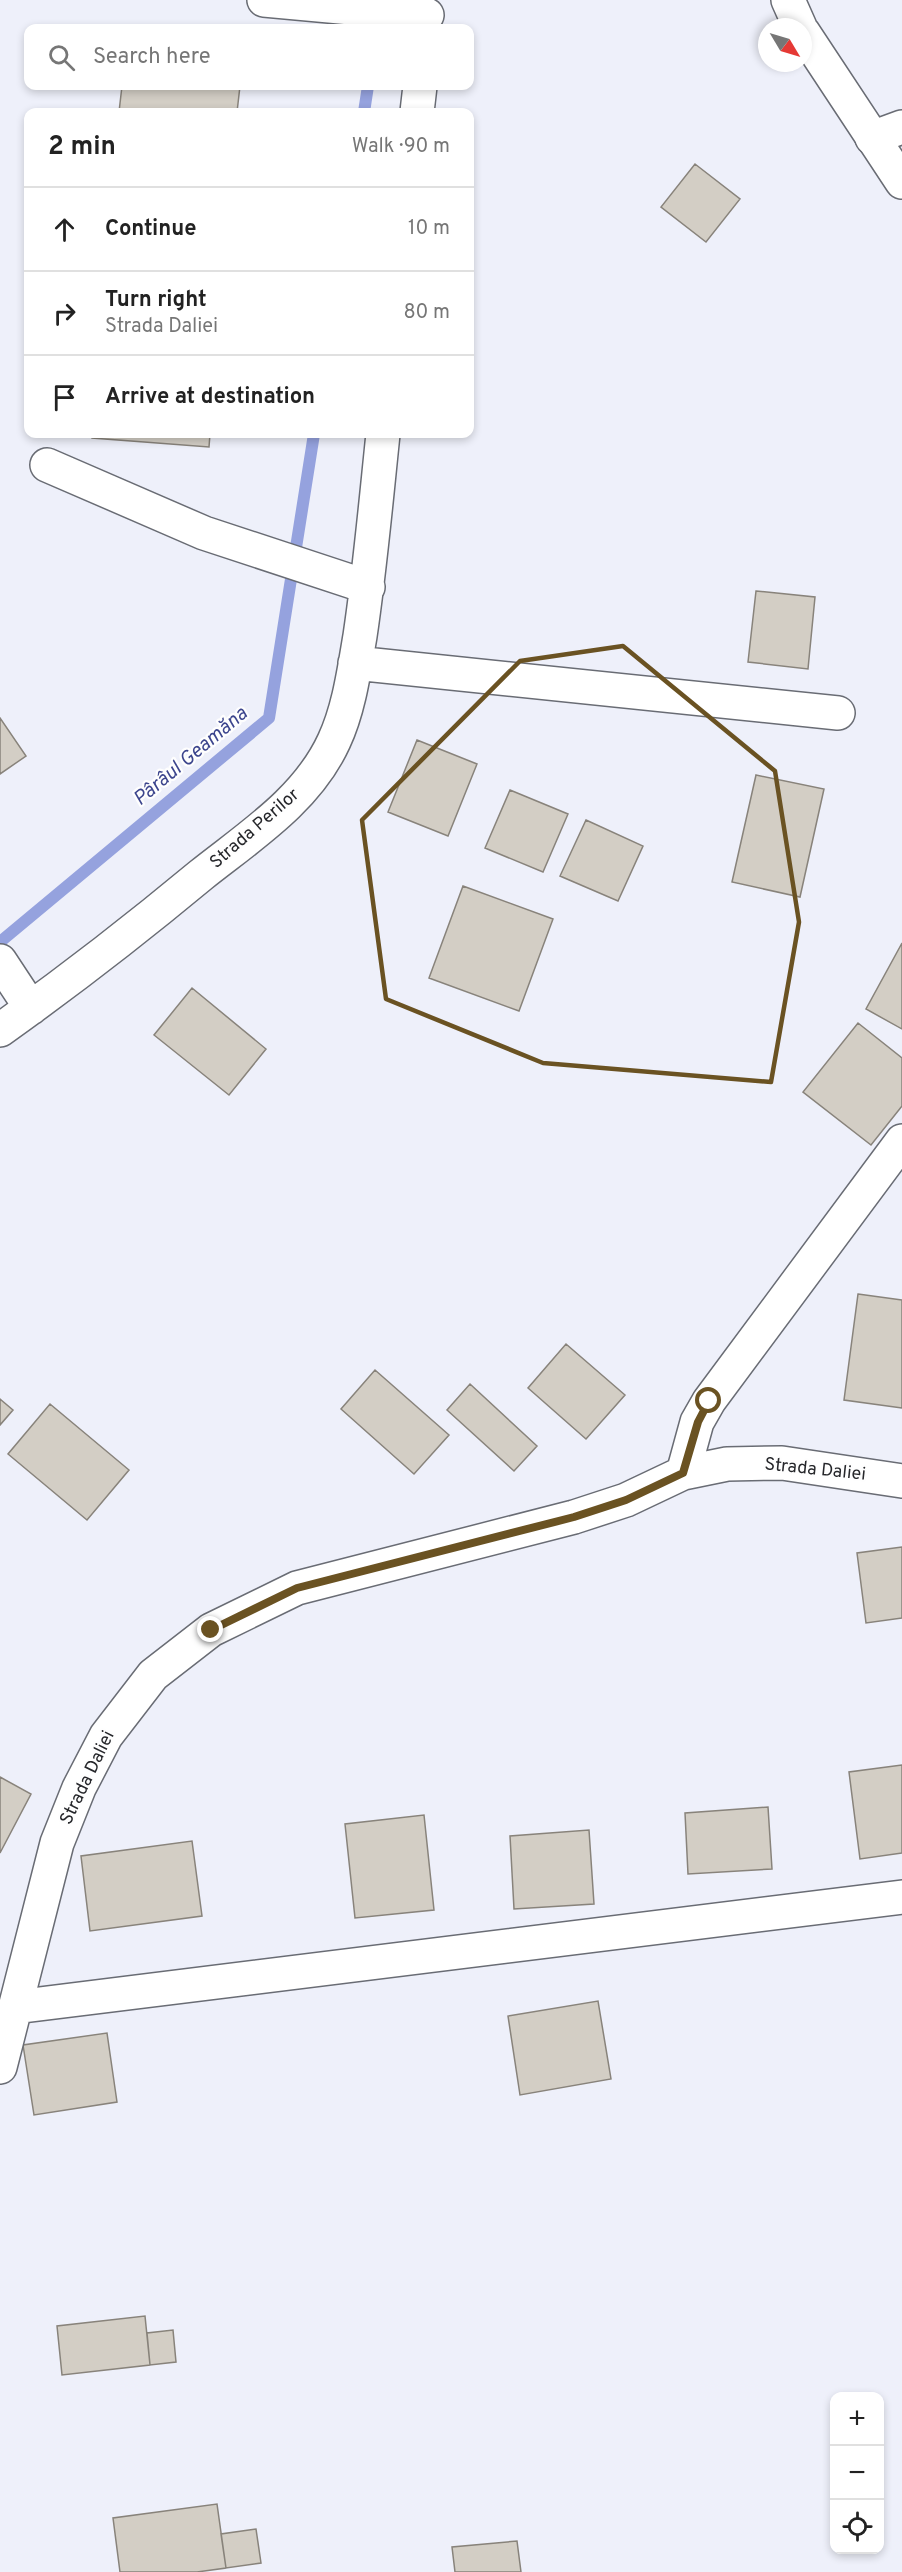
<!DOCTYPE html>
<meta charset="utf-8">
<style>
:root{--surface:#fff;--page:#f6f6f6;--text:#222;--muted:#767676;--line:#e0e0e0}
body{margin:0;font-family:Overpass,sans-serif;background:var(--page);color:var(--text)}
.controls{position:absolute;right:18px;bottom:18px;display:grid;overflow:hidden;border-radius:12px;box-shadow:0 3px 9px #0003}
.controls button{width:54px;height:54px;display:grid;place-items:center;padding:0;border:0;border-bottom:2px solid var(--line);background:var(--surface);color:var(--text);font:30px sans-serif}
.compass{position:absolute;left:758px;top:18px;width:54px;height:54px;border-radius:50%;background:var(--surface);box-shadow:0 3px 9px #0003;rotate:128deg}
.stop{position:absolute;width:18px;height:18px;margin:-14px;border:4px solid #6a5222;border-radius:50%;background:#fff}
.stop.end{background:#6a5222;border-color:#fff;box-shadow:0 2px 6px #0008}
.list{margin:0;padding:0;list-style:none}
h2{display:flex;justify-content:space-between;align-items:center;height:78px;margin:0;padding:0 24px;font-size:26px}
h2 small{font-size:20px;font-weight:400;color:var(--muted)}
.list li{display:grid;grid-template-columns:39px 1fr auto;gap:18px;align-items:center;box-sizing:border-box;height:84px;padding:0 24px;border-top:2px solid var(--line)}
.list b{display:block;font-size:22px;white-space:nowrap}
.list p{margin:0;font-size:20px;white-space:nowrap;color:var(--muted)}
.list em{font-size:20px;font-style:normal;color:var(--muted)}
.icon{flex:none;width:33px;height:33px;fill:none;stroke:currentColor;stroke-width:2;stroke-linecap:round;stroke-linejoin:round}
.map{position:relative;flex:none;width:902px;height:2572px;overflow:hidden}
.search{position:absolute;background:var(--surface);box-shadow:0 3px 9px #0003;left:24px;top:24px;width:450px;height:66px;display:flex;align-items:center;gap:15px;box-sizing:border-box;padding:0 21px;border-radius:12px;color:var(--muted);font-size:22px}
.panel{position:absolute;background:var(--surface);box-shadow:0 3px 9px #0003;left:24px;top:108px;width:450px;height:330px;border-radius:12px}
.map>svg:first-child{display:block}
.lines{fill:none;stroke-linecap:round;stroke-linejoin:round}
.stream{stroke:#95a2de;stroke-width:12}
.building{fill:#d3cec5;stroke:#88837b;stroke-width:1.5}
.minor-casing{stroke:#696c74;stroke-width:36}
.secondary-casing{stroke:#696c74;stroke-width:36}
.minor{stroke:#fff;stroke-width:33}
.secondary{stroke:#fff;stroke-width:33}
.route{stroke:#6a5222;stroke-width:8}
.marked{fill:none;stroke:#6a5222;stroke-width:4.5;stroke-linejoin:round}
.labels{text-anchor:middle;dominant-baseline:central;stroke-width:4.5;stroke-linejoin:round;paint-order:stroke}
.street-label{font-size:18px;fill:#26272b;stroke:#fefefe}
.water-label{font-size:20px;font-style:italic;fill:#3c458d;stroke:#fefefe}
</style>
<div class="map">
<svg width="902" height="2572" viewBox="0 0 902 2572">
<rect width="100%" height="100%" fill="#eef0fa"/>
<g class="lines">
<!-- stream -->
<path class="stream" d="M364,112L368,86
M0,942L269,718L314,434"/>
</g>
<!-- building -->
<path class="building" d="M122,86H240L237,112H119Z
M695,164L740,199L706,242L661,207Z
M92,434H210L209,447L92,438Z
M756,591L815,597L808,669L748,662Z
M0,718L26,756L0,774Z
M417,740L477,764L448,836L388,812Z
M756,775L824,789L800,897L732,882Z
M510,790L568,814L543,872L485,848Z
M586,820L643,846L618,901L560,876Z
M463,886L553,919L519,1011L429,978Z
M902,943V1029L866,1009Z
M192,988L266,1049L229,1095L154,1035Z
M858,1023L902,1058V1106L871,1145L803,1092Z
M858,1294L902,1300V1408L844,1400Z
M566,1344L625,1395L586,1439L528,1388Z
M375,1370L449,1435L414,1474L341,1409Z
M470,1384L537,1446L514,1471L447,1410Z
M0,1399L13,1410L0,1425Z
M50,1404L129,1470L87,1520L8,1454Z
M902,1547V1618L866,1623L857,1553Z
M902,1765V1853L860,1859L849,1772Z
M0,1777L31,1794L0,1853Z
M768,1807L772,1869L688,1874L685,1813Z
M424,1815L434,1910L355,1918L345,1824Z
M589,1830L594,1904L514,1909L510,1836Z
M192,1841L202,1916L90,1931L81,1856Z
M598,2001L611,2079L520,2095L508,2016Z
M107,2033L117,2102L34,2115L23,2045Z
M145,2316L150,2365L62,2375L57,2326Z
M173,2330L176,2362L150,2365L147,2333Z
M217,2504L226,2568L197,2572H120L113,2518Z
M256,2529L261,2563L226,2568L221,2534Z
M517,2541L521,2572H455L452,2547Z"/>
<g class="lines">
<defs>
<path id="minor" d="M264,0L427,15
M417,112L420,86
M872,138L902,127
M47,465L204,533L368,587
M355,663L838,713
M0,961L31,1008
M0,1030C69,981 136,929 201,875C250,836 307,800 334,741C349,709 354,671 360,636C370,569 376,501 383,434
M683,1473L697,1422L709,1401L902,1141
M15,2007L902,1897
M0,2067L57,1843L79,1788L106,1736L153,1675L211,1630L297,1588L574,1517L626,1500L683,1473L727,1464L782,1463L902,1481"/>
<path id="secondary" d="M788,0L800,27
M803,32L902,182"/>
</defs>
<!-- minor casing -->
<use href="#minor" class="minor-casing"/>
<!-- secondary casing -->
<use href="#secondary" class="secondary-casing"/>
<!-- minor -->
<use href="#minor" class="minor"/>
<!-- secondary -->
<use href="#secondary" class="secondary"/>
</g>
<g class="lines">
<!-- route -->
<path class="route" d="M211,1630L297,1588L574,1517L626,1500L683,1473L698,1422L709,1401"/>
</g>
<!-- marked area -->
<path class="marked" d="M623,646L775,771L799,922L771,1082L543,1063L386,999L362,820L520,661Z"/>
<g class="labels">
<!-- street labels -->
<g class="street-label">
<text transform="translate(255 829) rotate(-41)">Strada Perilor</text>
<text transform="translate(815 1470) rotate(6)">Strada Daliei</text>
<text transform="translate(88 1778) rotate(-64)">Strada Daliei</text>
</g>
<!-- water labels -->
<g class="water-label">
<text transform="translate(191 757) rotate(-40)">Pârâul Geamăna</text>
</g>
</g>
</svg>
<div class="controls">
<button>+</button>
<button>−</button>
<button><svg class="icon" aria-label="locate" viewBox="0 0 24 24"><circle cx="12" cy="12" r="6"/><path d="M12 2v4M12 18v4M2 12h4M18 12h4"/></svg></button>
</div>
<svg class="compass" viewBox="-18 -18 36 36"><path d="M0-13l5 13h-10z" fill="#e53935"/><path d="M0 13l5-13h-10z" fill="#767676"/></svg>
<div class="stop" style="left:709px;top:1401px"></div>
<div class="stop end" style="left:211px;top:1630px"></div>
<div class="search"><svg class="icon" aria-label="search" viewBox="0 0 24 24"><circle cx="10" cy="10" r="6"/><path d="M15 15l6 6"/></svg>Search here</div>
<section class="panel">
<h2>2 min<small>Walk · 90 m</small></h2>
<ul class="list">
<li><svg class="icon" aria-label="ahead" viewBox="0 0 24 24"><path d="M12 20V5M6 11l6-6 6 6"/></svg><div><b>Continue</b></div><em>10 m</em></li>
<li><svg class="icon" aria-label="right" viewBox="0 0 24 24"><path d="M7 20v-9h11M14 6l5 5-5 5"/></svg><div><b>Turn right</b><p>Strada Daliei</p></div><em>80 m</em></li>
<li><svg class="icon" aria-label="arrive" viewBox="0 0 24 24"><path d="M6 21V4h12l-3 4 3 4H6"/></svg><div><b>Arrive at destination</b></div></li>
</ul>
</section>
</div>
